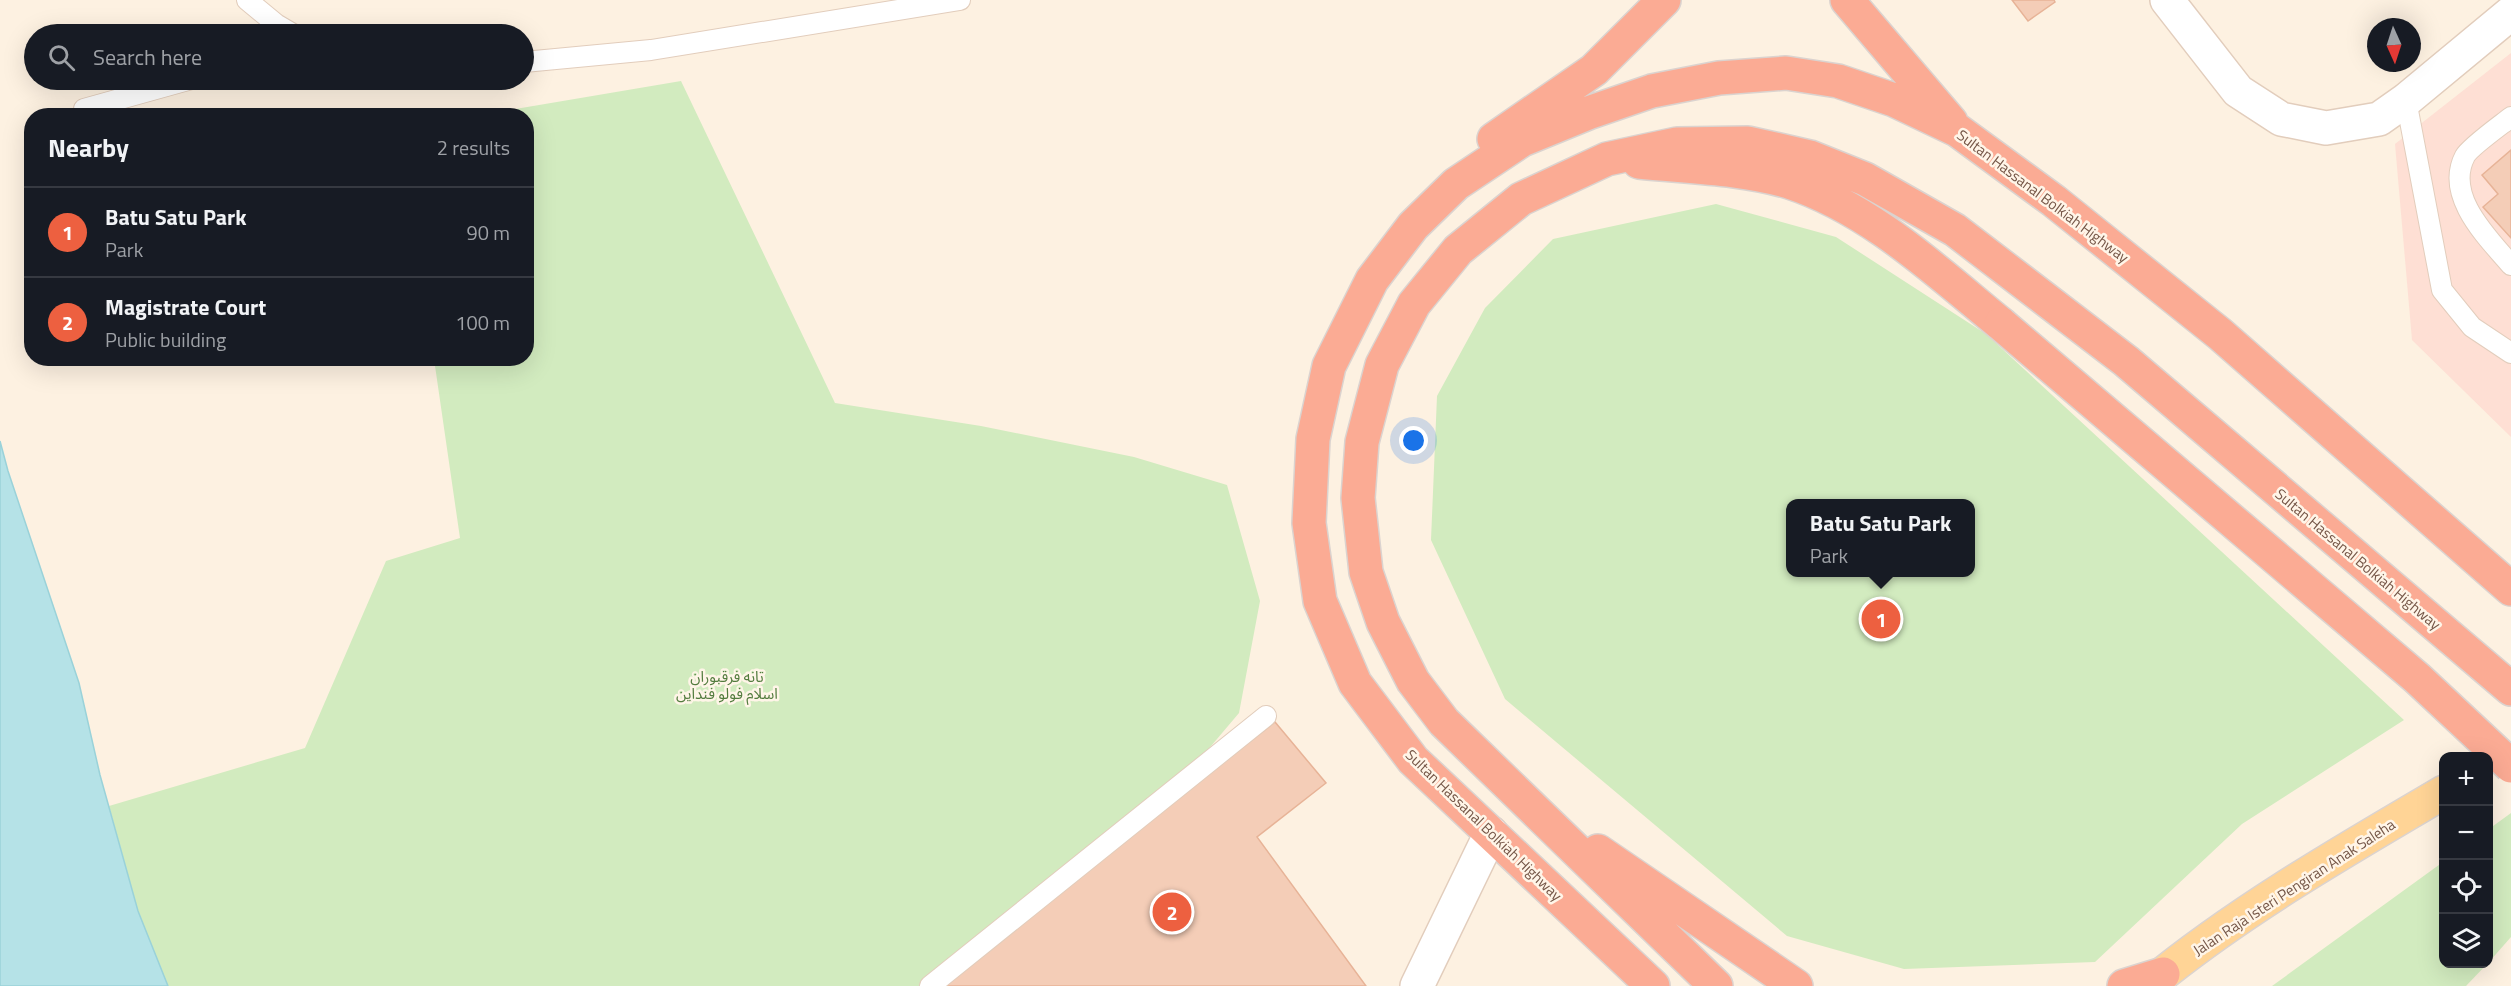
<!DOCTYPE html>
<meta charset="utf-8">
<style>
:root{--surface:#171b24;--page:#242831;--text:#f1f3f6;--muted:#9ea1a6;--line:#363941;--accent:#ed6040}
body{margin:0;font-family:"Titillium Web","Noto Sans Arabic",sans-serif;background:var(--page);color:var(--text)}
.controls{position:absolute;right:18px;bottom:18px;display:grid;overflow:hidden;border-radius:12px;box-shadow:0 6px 24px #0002}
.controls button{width:54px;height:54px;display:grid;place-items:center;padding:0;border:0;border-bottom:2px solid var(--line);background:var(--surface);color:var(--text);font:30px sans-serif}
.compass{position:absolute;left:2367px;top:18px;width:54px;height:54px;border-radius:50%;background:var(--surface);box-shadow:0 6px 24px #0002;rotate:177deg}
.you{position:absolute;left:1414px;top:441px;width:21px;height:21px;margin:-15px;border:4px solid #fff;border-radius:50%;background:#1a73e8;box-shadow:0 0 0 9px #1a73e833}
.badge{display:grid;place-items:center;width:39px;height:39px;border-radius:50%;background:var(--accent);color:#fff;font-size:20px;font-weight:700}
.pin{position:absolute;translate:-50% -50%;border:3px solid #fff;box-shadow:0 2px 6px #0006}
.popup{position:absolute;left:1786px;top:499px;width:189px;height:78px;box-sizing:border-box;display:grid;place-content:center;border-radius:12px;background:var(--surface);filter:drop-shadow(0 2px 4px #0005);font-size:20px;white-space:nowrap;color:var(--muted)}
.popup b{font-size:22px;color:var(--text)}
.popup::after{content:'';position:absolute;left:50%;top:100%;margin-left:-12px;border:12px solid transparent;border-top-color:var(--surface)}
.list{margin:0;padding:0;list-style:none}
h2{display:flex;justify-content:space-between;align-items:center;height:78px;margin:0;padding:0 24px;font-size:26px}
h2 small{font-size:20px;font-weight:400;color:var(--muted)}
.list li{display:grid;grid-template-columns:39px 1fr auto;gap:18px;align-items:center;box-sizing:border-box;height:90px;padding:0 24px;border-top:2px solid var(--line)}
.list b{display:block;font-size:22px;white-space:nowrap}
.list p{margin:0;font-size:20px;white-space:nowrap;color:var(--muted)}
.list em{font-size:20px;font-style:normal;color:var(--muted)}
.icon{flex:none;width:33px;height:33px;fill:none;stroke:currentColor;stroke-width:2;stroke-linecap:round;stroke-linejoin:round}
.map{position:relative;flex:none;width:2511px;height:986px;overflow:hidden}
.search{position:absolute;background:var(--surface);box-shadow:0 6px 24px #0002;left:24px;top:24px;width:510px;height:66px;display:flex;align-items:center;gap:15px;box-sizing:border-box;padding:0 21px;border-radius:33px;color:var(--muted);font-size:22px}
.panel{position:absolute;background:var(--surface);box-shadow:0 6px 24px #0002;left:24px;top:108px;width:510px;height:258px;border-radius:24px}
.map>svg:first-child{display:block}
.commercial{fill:#fedfd4}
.green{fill:#d2ebbf;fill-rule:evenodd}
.water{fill:#b5e2e7;stroke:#9ad2d9;stroke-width:1.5}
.building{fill:#f4cdb7;stroke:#e7b397;stroke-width:1.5}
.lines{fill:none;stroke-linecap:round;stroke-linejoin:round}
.service-casing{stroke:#e2cdbc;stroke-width:22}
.minor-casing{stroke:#e2cdbc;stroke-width:36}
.primary-casing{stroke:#dbd3cf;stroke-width:36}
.motorway-casing{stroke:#dbd3cf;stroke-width:36}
.service{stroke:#fff;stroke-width:20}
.minor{stroke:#fff;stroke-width:33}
.primary{stroke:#ffd496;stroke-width:33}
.motorway{stroke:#fbab94;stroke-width:33}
.motorway-bridge-casing{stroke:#dbd3cf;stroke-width:36;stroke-linecap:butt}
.motorway-bridge{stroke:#fbab94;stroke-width:33}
.labels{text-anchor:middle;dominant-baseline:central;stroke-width:5;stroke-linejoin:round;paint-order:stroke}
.street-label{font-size:15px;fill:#755647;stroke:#fff5e8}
.park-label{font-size:15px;fill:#537c3e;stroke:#fff5e8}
</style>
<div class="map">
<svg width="2511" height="986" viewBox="0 0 2511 986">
<rect width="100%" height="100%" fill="#fdf1e1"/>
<!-- commercial -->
<path class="commercial" d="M2511,53V437L2412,340L2395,144Z"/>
<!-- green -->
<path class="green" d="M681,81L835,403L981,426L1134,457L1227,485L1260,601L1239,713L1184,778L921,986H168L138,911L109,806L305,748L386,561L460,538L434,359L526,358V116L480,115Z
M1716,204L1836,237L1986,334L2404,720L2242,824L2095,962L1904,969L1787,936L1505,699L1431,540L1437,396L1485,308L1553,239ZM1791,504H1971V572H1791Z
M2511,813V937L2489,962V829Z
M2443,862L2444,964H2487L2466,986H2272Z"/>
<!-- water -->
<path class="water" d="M0,441L8,471L79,683L100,775L138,911L168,986H0Z"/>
<!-- building -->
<path class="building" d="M2012,0H2054L2055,2L2028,21Z
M2511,150V238L2483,207L2498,194L2482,175Z
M1275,722L1326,783L1257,837L1366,986H937Z"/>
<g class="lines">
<defs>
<path id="service" d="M247,0L276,24L293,34
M524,62L651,50L960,0
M2406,100L2442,290L2472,327L2511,353
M84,109L188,80
M2511,117C2501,125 2470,147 2465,156C2444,196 2488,238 2511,265
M930,986L1266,716"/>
<path id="minor" d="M2167,0L2238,91L2281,119L2326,128L2379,119L2406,100L2511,13
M1417,986L1491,833"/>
<path id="primary" d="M2148,986C2236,913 2345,850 2444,792"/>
<path id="motorway" d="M1847,0L1951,122
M1494,139L1594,70L1664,0
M1639,162C1687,167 1742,168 1789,182C1871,209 1936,271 2001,324
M1598,851L1796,986
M1653,986L1413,760L1355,683L1320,601L1309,523L1313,439L1329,366L1372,280L1413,226L1456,184L1522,140L1588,113L1652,91L1719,78L1786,73L1838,81L1894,100L1957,130L2054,201L2220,334L2511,589
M1716,986L1444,722L1413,681L1383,622L1366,572L1358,498L1362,442L1382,365L1414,304L1458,250L1521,199L1607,159L1677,144L1748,143L1810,157L1865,179L1955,230L2126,361L2511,689
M2124,986L2163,974"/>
</defs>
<!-- service casing -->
<use href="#service" class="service-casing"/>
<!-- minor casing -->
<use href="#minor" class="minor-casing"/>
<!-- primary casing -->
<use href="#primary" class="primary-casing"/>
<!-- motorway casing -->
<use href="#motorway" class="motorway-casing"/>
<!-- service -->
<use href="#service" class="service"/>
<!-- minor -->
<use href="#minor" class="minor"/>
<!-- primary -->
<use href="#primary" class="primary"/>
<!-- motorway -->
<use href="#motorway" class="motorway"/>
<defs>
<path id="motorway-bridge" d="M2001,324L2417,678L2511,766"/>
</defs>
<!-- motorway-bridge casing -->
<use href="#motorway-bridge" class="motorway-bridge-casing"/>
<!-- motorway-bridge -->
<use href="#motorway-bridge" class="motorway-bridge"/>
</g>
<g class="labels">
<!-- street labels -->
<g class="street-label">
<text transform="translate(2043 196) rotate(37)">Sultan Hassanal Bolkiah Highway</text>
<text transform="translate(2358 559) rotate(40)">Sultan Hassanal Bolkiah Highway</text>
<text transform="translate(1484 825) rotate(44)">Sultan Hassanal Bolkiah Highway</text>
<text transform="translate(2294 887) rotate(-33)">Jalan Raja Isteri Pengiran Anak Saleha</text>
</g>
<!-- park labels -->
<g class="park-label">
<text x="727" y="676">تانه فرقبوران<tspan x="727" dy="17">اسلام فولو فنداين</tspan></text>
</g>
</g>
</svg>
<div class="controls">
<button>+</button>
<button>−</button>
<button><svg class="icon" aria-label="locate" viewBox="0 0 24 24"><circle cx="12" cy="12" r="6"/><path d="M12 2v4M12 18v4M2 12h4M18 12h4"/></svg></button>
<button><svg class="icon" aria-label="layers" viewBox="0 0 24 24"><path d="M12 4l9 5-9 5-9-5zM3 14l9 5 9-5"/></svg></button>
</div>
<svg class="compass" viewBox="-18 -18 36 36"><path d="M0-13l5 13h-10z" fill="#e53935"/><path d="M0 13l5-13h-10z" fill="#9ea1a6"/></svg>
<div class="you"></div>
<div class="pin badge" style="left:1881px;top:619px">1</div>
<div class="popup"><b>Batu Satu Park</b>Park</div>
<div class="pin badge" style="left:1172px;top:912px">2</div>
<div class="search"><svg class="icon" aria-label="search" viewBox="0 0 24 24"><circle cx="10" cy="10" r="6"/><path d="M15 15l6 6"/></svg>Search here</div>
<section class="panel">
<h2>Nearby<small>2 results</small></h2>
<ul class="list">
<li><span class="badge">1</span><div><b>Batu Satu Park</b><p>Park</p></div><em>90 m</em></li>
<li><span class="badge">2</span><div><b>Magistrate Court</b><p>Public building</p></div><em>100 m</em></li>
</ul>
</section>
</div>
